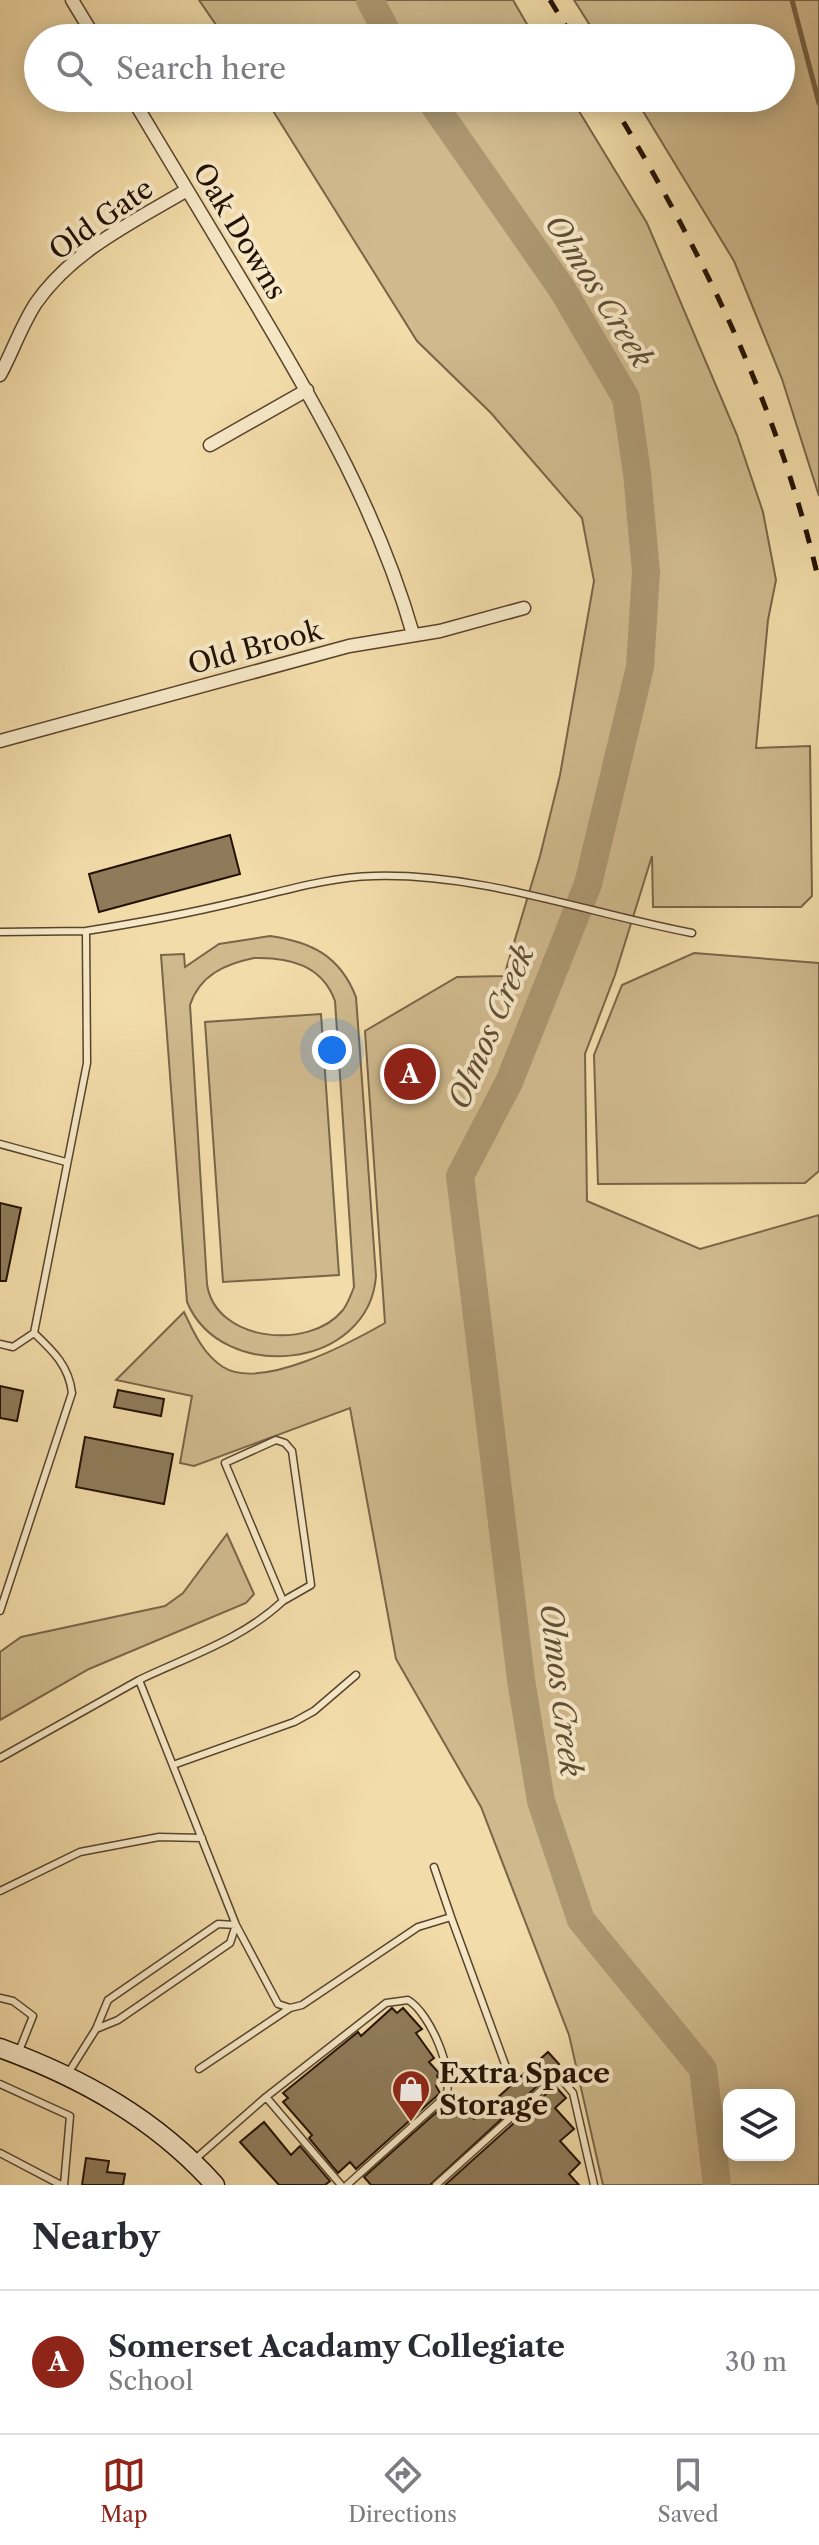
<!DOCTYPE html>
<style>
:root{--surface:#fff;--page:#f7f7f7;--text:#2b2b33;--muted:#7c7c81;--line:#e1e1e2;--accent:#8f2418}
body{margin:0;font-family:"Libre Caslon Text",serif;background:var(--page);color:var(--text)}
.controls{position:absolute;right:24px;bottom:24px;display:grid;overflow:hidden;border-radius:16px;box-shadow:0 4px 20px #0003}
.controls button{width:72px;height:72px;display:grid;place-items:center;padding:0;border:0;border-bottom:2px solid var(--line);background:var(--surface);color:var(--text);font:40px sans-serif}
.you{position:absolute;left:332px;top:1050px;width:28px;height:28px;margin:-20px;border:6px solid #fff;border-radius:50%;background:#1a73e8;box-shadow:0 0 0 12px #1a73e833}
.badge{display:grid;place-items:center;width:52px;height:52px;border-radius:50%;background:var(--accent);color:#fff;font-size:26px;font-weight:700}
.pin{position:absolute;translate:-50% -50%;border:4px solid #fff;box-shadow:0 2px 8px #0006}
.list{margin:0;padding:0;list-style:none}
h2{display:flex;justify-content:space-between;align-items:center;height:104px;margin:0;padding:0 32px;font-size:34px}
h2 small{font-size:26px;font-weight:400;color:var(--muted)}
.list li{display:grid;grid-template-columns:52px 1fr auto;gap:24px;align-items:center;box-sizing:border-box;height:144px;padding:0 32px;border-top:2px solid var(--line)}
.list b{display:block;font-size:30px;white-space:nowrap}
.list p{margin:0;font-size:26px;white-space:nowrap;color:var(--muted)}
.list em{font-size:26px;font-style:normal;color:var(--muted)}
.icon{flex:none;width:44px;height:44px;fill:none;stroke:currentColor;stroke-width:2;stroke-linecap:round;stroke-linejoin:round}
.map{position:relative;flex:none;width:819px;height:2185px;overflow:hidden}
.search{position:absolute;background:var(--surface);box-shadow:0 4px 20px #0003;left:24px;right:24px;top:24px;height:88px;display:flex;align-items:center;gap:20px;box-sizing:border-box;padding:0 28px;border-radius:44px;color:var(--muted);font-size:30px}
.sheet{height:248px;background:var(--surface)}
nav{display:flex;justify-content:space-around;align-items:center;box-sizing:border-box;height:112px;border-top:2px solid var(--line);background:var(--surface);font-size:22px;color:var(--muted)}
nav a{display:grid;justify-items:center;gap:4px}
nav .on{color:var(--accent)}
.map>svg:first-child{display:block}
.green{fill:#cfb98d;stroke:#796548;stroke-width:2;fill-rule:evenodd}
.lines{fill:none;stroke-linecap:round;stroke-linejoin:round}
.stream{stroke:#756145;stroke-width:5}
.river{stroke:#ac9771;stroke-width:28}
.building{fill:#8f7b5a;stroke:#231104;stroke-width:2}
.service-casing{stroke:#57442d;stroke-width:9}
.minor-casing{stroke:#57442d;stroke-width:15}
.secondary-casing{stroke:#231104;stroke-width:21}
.service{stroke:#f7e8c7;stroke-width:6}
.minor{stroke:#f7e8c7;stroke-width:12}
.secondary{stroke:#f7e8c7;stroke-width:18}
.rail{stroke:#231104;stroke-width:5;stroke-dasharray:14 14;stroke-linecap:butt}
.labels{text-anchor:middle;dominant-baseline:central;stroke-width:8;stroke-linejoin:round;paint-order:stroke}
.street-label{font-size:28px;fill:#231104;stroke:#f7e8c7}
.poi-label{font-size:28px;font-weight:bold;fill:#231104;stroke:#f7e8c7;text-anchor:start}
.water-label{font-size:30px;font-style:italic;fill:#614d35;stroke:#f7e8c7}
</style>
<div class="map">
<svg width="819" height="2185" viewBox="0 0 819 2185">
<rect width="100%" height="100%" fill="#f2dca9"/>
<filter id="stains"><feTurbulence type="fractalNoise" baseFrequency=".0025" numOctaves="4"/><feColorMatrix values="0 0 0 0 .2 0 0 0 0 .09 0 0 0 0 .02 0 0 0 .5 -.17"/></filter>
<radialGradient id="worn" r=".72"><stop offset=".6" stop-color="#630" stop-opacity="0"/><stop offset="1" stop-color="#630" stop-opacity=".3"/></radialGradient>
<!-- green -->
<path class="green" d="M199,0H513L535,38H225Z
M574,0H819V496L782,379L734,261L635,98H781V38H598Z
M265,98H571L647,223L737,435L763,512L776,580L768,620L756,748L810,746L812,896L801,907H653L652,856L615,975L585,1054L587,1201L700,1249L819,1215V2185H603L569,2035L481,1807L396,1659L350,1408L194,1466L180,1463L192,1396L116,1380L184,1312C194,1333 203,1354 223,1367C261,1391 350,1343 385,1323L365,1031L457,977L504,976L540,856L560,775L594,581L582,518L491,413L417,341ZM729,2095H789V2155H729Z
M270,936C312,942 340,956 356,997L376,1276C369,1370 222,1385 187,1302L161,955L184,954L185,967L219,944ZM254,958C289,957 322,965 335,1001L354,1287C351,1295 348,1303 343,1310C310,1351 215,1342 207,1284L190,1005C200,975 225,964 254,958Z
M694,953L819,963V1171L805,1183L598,1184L594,1055L622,985Z
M321,1014L339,1275L223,1282L205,1022Z
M227,1534L254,1594L246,1603L89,1669L0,1720V1652L21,1637L165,1606L183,1593Z"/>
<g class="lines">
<!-- stream -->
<path class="stream" d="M792,0L819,103"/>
<!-- river -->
<path class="river" d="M370,0L390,38
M429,98L562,289L626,398L637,473L646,572L640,667L588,884L509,1082L460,1176L521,1680L541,1801L581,1920L703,2069L717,2185"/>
</g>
<!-- building -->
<path class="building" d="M230,835L240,874L99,912L89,874Z
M0,1203L21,1208L6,1281H0Z
M0,1386L23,1391L17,1421L0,1418Z
M118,1390L164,1399L161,1416L114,1407Z
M85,1437L173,1454L164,1504L76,1487Z
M392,2008L397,2013L403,2008L422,2029L416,2033L434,2058L429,2062L439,2073L437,2076L441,2081L436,2086L440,2093L356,2169L350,2162L338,2173L309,2138L312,2135L283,2102L288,2098L283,2093L358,2032L361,2036Z
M548,2052L559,2064L547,2077L430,2185H371L364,2177L449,2101L453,2106L458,2101L474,2119Z
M555,2086L566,2098L555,2108L574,2129L560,2141L580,2163L569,2174L579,2185H445Z
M264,2122L291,2155L300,2146L330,2181L325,2185H279L240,2142Z
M86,2158L109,2161L107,2172L125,2174L123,2185H82Z"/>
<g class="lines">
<defs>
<path id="service" d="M0,932L86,931
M0,1144L66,1162
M0,1344L13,1347L34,1333
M0,1611L72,1393C69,1366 53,1351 34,1333L87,1063L86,931C137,923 186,914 236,902C280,892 328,877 374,876C482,873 587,913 692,933
M139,1680C189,1656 241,1640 283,1601L225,1463L276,1440L285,1443L292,1451L311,1585L283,1601
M0,1758L139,1680L236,1925L278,2004L290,2008L302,2005L418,1927L451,1917L506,2067
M173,1765L294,1722L314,1711L356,1675
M434,1867L451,1917
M0,1891L80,1852L159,1837L202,1838
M0,1998L13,2001L33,2016L19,2051
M96,2029L118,2020L230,1943L236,1925
M199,2069L290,2008
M67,2075L96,2029L108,2000L218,1924L236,1925
M0,2084L70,2116L64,2185
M266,2097L341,2185
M0,2153L61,2185
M193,2161L266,2097L386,2003L408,2000C430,2013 455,2072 446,2096L347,2185
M436,2185L558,2075L573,2093L594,2185"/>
<path id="minor" d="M72,0L95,38
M132,98C174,167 215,237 257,306C320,412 379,515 413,634
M0,375C13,351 21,326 36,303C73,250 133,222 187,190
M210,445L307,390
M0,741L349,646L440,631L524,608"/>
<path id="secondary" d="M0,2048C82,2078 156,2119 215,2185"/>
</defs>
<!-- service casing -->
<use href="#service" class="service-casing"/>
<!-- minor casing -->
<use href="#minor" class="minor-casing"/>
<!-- secondary casing -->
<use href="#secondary" class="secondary-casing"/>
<!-- service -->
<use href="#service" class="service"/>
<!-- minor -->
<use href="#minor" class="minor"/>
<!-- secondary -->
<use href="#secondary" class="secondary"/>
<!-- rail -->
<path class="rail" d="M550,0L573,38
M609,98C702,251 779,407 819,582"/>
</g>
<!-- icons -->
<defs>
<symbol id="shop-pin" viewBox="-11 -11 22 30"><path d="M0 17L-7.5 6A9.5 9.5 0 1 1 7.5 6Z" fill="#8f2418" stroke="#f7e8c7"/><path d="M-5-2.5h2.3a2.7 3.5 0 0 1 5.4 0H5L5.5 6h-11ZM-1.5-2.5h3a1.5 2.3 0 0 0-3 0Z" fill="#fff"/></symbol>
</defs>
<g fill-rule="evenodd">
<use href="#shop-pin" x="389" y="2067" width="44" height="60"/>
</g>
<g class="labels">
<!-- street labels -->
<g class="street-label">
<text transform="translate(101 219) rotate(-35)">Old Gate</text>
<text transform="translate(240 231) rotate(59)">Oak Downs</text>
<text transform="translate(255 647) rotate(-15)">Old Brook</text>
</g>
<!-- poi labels -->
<g class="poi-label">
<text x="439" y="2073">Extra Space<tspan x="439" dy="32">Storage</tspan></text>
</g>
<!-- water labels -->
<g class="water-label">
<text transform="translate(599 291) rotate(58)">Olmos Creek</text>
<text transform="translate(491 1027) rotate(-67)">Olmos Creek</text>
<text transform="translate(561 1690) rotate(83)">Olmos Creek</text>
</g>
</g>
<rect width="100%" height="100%" filter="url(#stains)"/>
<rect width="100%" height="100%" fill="url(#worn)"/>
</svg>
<div class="controls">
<button><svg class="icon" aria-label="layers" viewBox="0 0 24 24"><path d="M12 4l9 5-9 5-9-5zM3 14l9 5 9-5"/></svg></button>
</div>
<div class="you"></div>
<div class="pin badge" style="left:410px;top:1074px">A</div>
<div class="search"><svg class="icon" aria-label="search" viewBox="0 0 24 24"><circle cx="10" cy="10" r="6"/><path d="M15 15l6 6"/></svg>Search here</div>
</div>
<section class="sheet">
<h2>Nearby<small></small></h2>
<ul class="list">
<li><span class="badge">A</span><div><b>Somerset Acadamy Collegiate</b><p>School</p></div><em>30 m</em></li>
</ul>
</section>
<nav>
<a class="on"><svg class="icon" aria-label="map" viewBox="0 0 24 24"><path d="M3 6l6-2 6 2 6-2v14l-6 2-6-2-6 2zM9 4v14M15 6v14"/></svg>Map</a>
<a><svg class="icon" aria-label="directions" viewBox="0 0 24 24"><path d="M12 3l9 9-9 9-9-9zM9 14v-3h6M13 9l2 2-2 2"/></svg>Directions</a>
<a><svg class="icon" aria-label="saved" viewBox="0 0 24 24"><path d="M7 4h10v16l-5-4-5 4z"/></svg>Saved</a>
</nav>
